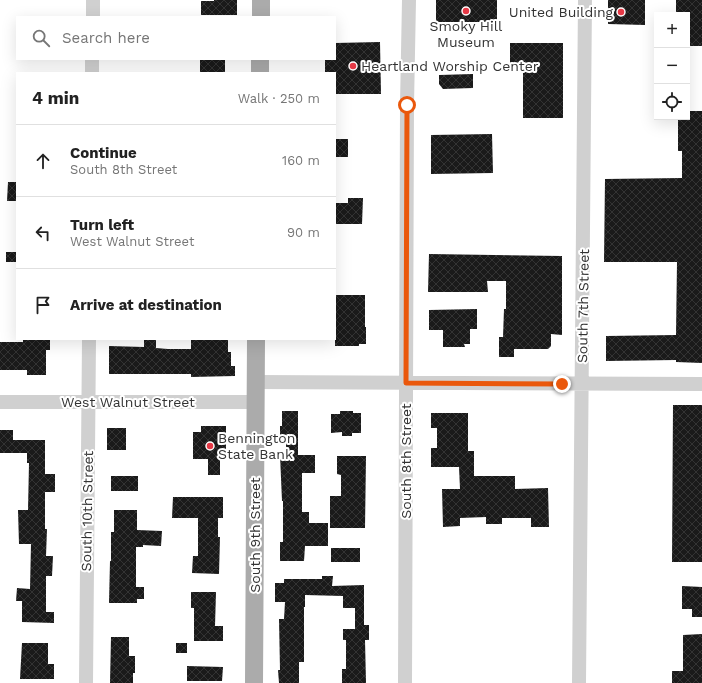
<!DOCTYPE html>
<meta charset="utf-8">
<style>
:root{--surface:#fff;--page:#f2f2f2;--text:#222;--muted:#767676;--line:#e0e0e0}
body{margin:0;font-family:"Work Sans",sans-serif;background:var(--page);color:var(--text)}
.controls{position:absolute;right:12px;top:12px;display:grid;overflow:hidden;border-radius:0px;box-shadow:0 4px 16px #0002}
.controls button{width:36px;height:36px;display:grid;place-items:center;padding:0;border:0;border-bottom:1px solid var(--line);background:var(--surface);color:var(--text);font:20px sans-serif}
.stop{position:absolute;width:12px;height:12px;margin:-9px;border:3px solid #ea580c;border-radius:50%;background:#fff}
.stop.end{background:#ea580c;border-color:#fff;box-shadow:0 1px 4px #0008}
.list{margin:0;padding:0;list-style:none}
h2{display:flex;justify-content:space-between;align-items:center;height:52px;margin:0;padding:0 16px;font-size:17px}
h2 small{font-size:13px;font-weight:400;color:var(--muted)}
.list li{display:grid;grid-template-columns:26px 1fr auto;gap:12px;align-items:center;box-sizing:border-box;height:72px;padding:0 16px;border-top:1px solid var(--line)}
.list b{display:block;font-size:15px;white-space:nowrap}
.list p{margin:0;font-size:13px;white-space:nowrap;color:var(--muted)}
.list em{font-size:13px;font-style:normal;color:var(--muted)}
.icon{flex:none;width:22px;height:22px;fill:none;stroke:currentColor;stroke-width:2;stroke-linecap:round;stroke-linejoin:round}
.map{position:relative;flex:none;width:702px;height:683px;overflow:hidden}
.search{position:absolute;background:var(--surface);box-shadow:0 4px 16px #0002;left:16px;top:16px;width:320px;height:44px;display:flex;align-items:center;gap:10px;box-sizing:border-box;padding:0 14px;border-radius:0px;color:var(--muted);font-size:15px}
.panel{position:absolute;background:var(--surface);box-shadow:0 4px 16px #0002;left:16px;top:72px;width:320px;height:268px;border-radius:0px}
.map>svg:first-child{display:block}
.building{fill:url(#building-cross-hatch)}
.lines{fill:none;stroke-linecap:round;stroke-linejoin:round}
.minor{stroke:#d0d0d0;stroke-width:14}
.major{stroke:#ababab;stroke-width:18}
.route{stroke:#ea580c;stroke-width:5}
.poi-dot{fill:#e63946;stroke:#fff;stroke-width:1.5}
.labels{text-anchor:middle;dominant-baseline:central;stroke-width:4;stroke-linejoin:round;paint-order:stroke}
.poi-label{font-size:14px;fill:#333;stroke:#fff;text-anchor:start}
.street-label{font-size:14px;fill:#333;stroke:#fff}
</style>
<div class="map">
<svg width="702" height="683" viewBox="0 0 702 683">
<defs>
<pattern id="building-cross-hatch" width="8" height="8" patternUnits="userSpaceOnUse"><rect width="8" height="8" fill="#1a1a1a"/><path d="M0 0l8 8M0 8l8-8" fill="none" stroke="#333"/></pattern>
</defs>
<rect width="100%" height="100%" fill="#fff"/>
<!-- building -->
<path class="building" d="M214,0H237V15H201V1H214Z
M436,0H497V22H436Z
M608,0H645V25L608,24Z
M676,0H702V46H687V15H676Z
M380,42L381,94H335V73H325V59H335V43Z
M510,43H563V118H523V67H510Z
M200,59H225V73H200Z
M473,74V88L443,89L439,84V75Z
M687,111H702V363L676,362V360L606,361V336L676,335L677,262H604L605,179L682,178V151H678V117H687Z
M492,134L493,173L431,174V135Z
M335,139H348V157H335Z
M8,182H17V201H7Z
M348,198H363L362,224H335V203H348Z
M6,252H17V262H6Z
M429,254L562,256V335L551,334V346L548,349H514V357H499V337H503L504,309H506V281H487L488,292H428Z
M335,295H365V327H366V344H359V346H335Z
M477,309V329H470V344H464L465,347H443V330H429V310Z
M23,339H50V350H46V375H27V370H0V342H23Z
M144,339H156V348L168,349H191V339H228V352H231V366H235V376L191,377V374H109V346L144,347Z
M673,405H702V562H672Z
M282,411H298V455H315V473H302V512H309V523H328V546H305L304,561H280V542H283V501H282L280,455H286V435H280V426H282Z
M340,411H353V413H361V433H352V436H342V432L331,433V414H340Z
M431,413H468V451H474V476H515V489L548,488L549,527H531V518H502V524H486V517L460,518V526L443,527L442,489H460L459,467H431V448H437V428H431Z
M201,426H226V459H220V475H208V459H193V432H201Z
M107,428H126V450H107Z
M0,430H13V440H45V474H55V492H45V529H47L46,556H53L52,576H46V612H54V623L22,622V601H16L17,588L30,589L31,544H19L18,510H28L29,463H27V453H0Z
M337,456H366L365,528H330V496H341V475L337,474Z
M111,476H138V491H111Z
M173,497H223V518H218V537H220L219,574L192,573L193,556H198V518H172Z
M114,510H137V530L162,531L161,546L143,545V547H136V587H144V599H137V603H109L110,561H111V532H114Z
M331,548H360V562H331Z
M322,576H333L332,586L364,585V625H369V640H365L366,683H342V669H346V640H343V629H355V608H343V596L305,595V607H304V662H299V683H279L278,670H280L279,619H284L285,602H275V583H284V579H322Z
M682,586L702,587V617H692V609H682Z
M191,592H216L215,626H223V641H194V608H191Z
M702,634V683H672V671H683V635Z
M111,637H129V656H135V673H133V683H110Z
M22,643H48V664H54V679H20Z
M176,643H187V653H176Z
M187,666L223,667L222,681H187Z"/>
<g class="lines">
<!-- minor -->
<path class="minor" d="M93,17V0
M92,73V59
M256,382L702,384
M0,402H255
M86,683L89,339
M405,683L407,105L409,0
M579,683L585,0"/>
<!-- major -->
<path class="major" d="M261,17V0
M260,73V59
M254,683L256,339"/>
</g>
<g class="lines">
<!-- route -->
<path class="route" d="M407,105L406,383L562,384"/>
</g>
<!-- markers -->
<g class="poi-dot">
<circle cx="466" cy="11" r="4"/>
<circle cx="621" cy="12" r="4"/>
<circle cx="353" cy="66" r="4"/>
<circle cx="210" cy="446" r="4"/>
</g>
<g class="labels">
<!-- poi labels -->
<g class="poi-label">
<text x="613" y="12" text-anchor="end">United Building</text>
<text x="466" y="26" text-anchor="middle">Smoky Hill<tspan x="466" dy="16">Museum</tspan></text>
<text x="361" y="66">Heartland Worship Center</text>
<text x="218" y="438">Bennington<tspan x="218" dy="16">State Bank</tspan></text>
</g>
<!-- street labels -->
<g class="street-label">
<text transform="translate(583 306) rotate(-89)">South 7th Street</text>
<text x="128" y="402">West Walnut Street</text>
<text transform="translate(406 461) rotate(-90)">South 8th Street</text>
<text transform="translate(87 511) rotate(-89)">South 10th Street</text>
<text transform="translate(255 535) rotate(-90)">South 9th Street</text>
</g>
</g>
</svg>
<div class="controls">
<button>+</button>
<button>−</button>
<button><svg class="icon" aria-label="locate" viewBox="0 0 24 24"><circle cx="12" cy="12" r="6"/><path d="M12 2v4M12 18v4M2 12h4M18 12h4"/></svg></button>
</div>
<div class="stop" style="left:407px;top:105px"></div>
<div class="stop end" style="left:562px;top:384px"></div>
<div class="search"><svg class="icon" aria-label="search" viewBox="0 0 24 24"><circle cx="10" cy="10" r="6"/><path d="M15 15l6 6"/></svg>Search here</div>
<section class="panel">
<h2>4 min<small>Walk · 250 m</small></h2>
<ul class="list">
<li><svg class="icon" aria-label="ahead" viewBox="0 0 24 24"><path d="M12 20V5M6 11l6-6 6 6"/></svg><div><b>Continue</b><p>South 8th Street</p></div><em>160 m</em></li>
<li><svg class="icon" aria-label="left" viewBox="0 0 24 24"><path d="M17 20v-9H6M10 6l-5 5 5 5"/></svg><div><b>Turn left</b><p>West Walnut Street</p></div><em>90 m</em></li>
<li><svg class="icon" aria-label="arrive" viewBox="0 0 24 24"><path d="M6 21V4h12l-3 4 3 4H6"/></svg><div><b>Arrive at destination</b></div></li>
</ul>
</section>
</div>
